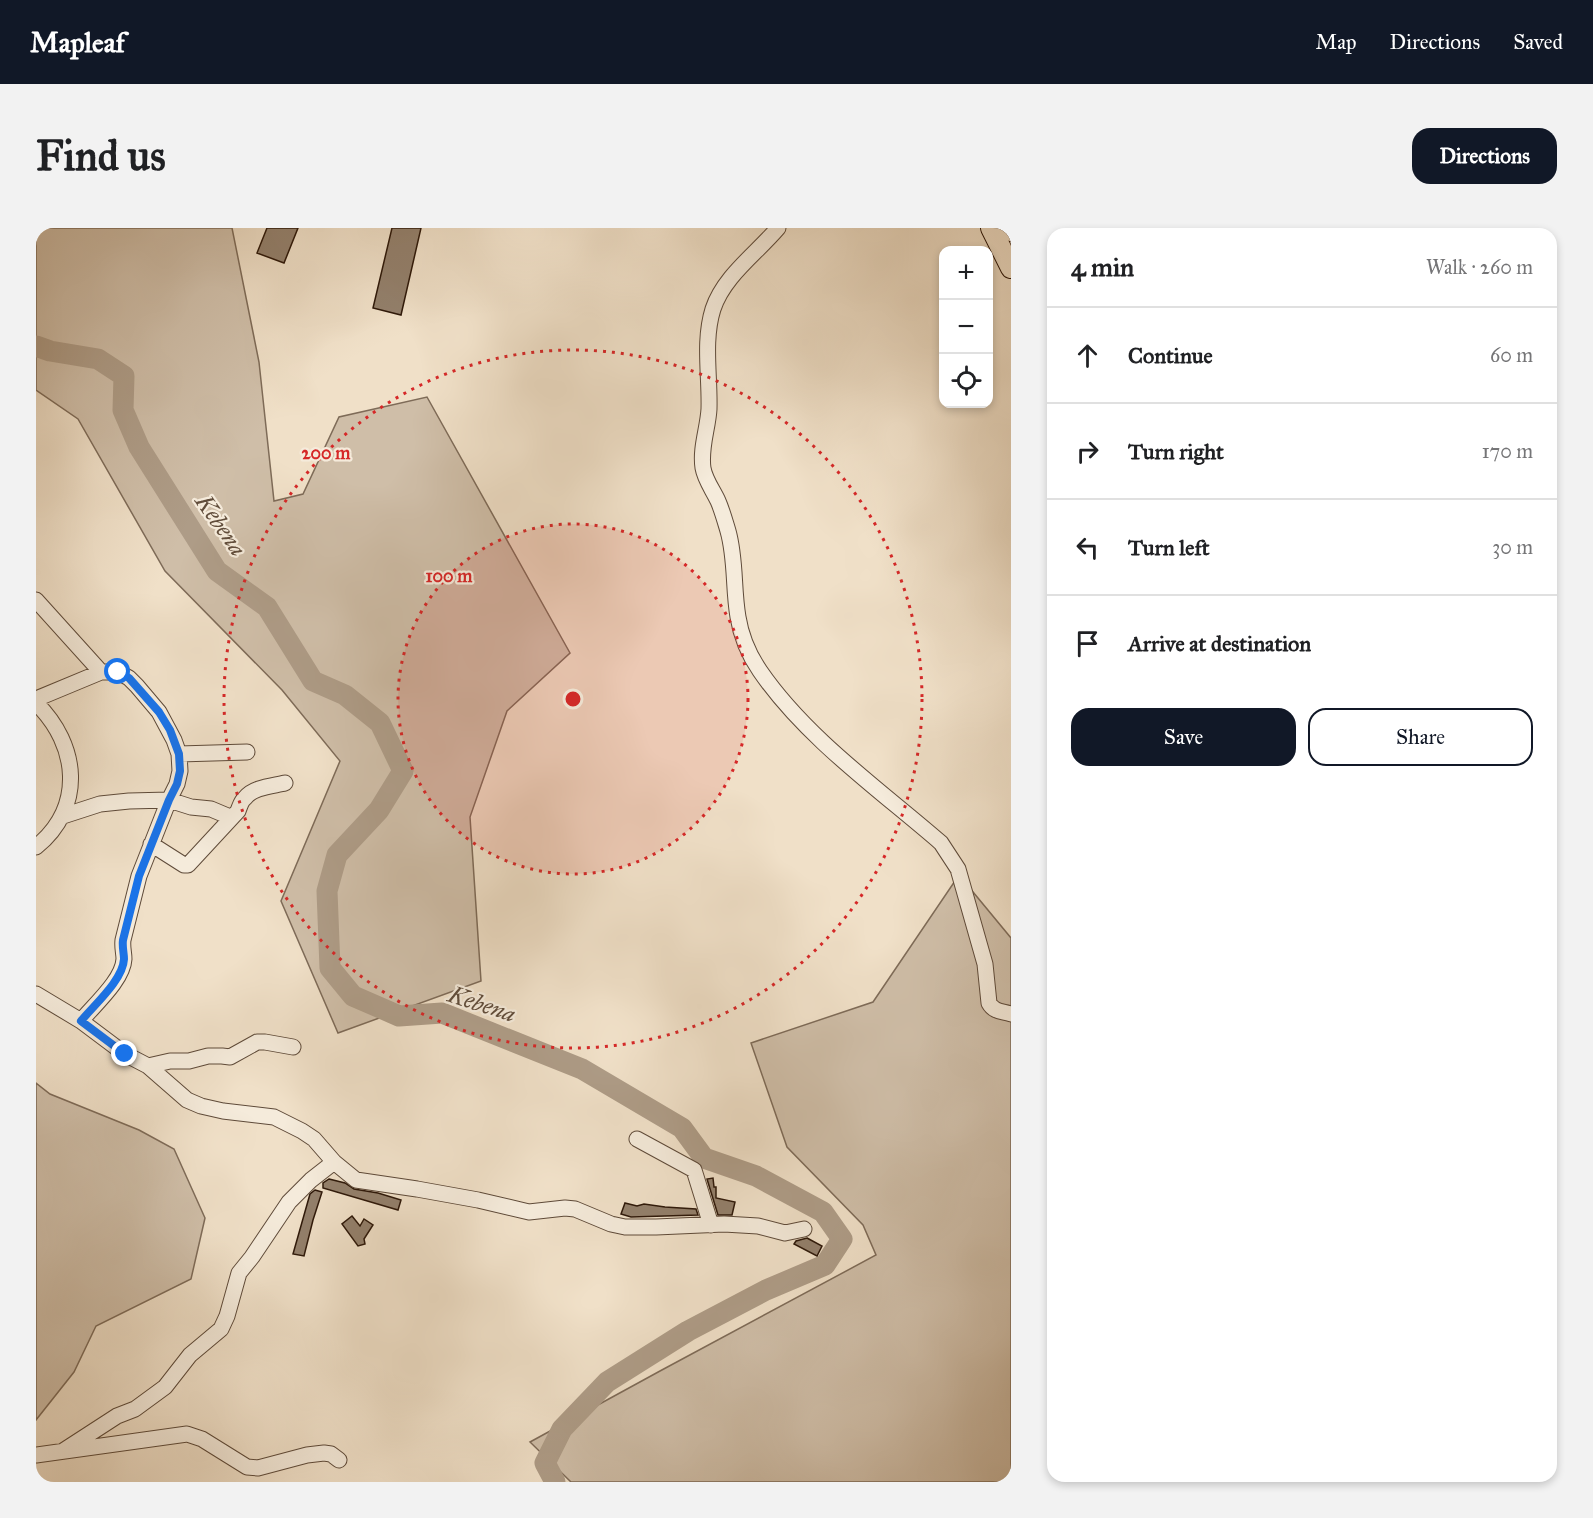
<!DOCTYPE html>
<meta charset="utf-8">
<style>
:root{--surface:#fff;--page:#f2f2f2;--text:#202124;--muted:#757577;--line:#e0e0e0;--accent:#111827}
body{margin:0;font-family:"IM FELL Great Primer",serif;background:var(--page);color:var(--text)}
.controls{position:absolute;right:18px;top:18px;display:grid;overflow:hidden;border-radius:12px;box-shadow:0 3px 9px #0003}
.controls button{width:54px;height:54px;display:grid;place-items:center;padding:0;border:0;border-bottom:2px solid var(--line);background:var(--surface);color:var(--text);font:30px sans-serif}
.stop{position:absolute;width:18px;height:18px;margin:-14px;border:4px solid #1a73e8;border-radius:50%;background:#fff}
.stop.end{background:#1a73e8;border-color:#fff;box-shadow:0 2px 6px #0008}
.list{margin:0;padding:0;list-style:none}
h2{display:flex;justify-content:space-between;align-items:center;height:78px;margin:0;padding:0 24px;font-size:26px}
h2 small{font-size:20px;font-weight:400;color:var(--muted)}
.list li{display:grid;grid-template-columns:39px 1fr auto;gap:18px;align-items:center;box-sizing:border-box;height:96px;padding:0 24px;border-top:2px solid var(--line)}
.list b{display:block;font-size:22px;white-space:nowrap}
.list em{font-size:20px;font-style:normal;color:var(--muted)}
.actions{display:flex;gap:12px;padding:18px 24px}
.actions a{flex:1;padding:14px 0;border:2px solid var(--accent);border-radius:18px;text-align:center;font-size:21px;color:var(--accent)}
.actions .main{background:var(--accent);color:#fff}
.icon{flex:none;width:33px;height:33px;fill:none;stroke:currentColor;stroke-width:2;stroke-linecap:round;stroke-linejoin:round}
.map{position:relative;flex:none;width:975px;height:1254px;overflow:hidden;border-radius:18px}
header{display:flex;align-items:center;gap:36px;box-sizing:border-box;height:84px;padding:0 30px;background:var(--accent);color:#fff}
header strong{font-size:28px}
nav{display:flex;gap:33px;margin-inline-start:auto;font-size:21px}
.intro{display:flex;align-items:center;justify-content:space-between;box-sizing:border-box;height:144px;padding:0 36px}
h1{margin:0;font-size:42px}
.button{padding:15px 27px;border-radius:18px;background:var(--accent);color:#fff;font-size:21px;font-weight:700}
main{display:flex;gap:36px;padding:0 36px}
aside{flex:1;background:var(--surface);border-radius:18px;box-shadow:0 3px 9px #0003}
.map>svg:first-child{display:block}
.green{fill:#cfbea8;stroke:#7e6b58;stroke-width:1.5}
.lines{fill:none;stroke-linecap:round;stroke-linejoin:round}
.river{stroke:#ae9c87;stroke-width:21}
.building{fill:#93806c;stroke:#2e1809;stroke-width:1.5}
.minor-casing{stroke:#5e4a39;stroke-width:17}
.major-casing{stroke:#2e1809;stroke-width:22}
.minor{stroke:#f5ebdb;stroke-width:15}
.major{stroke:#f0e0c8;stroke-width:20}
.route{stroke:#1a73e8;stroke-width:8}
.ring{fill:none;stroke:#d62828;stroke-width:3;stroke-dasharray:3 6}
.labels{text-anchor:middle;dominant-baseline:central;stroke-width:4.5;stroke-linejoin:round;paint-order:stroke}
.water-label{font-size:24px;font-style:italic;fill:#614d3b;stroke:#f5ebdb}
.centre{fill:#d62828;stroke:#f5ebdb;stroke-width:3}
.ring-label{font-size:18px;text-anchor:middle;font-weight:bold;fill:#d62828;stroke:#f5ebdb;stroke-width:4.5;stroke-linejoin:round;paint-order:stroke}
</style>
<header>
<strong>Mapleaf</strong>
<nav><a>Map</a><a>Directions</a><a>Saved</a></nav>
</header>
<div class="intro"><h1>Find us</h1><a class="button">Directions</a></div>
<main>
<div class="map">
<svg width="975" height="1254" viewBox="0 0 975 1254">
<rect width="100%" height="100%" fill="#f0e0c8"/>
<filter id="stains"><feTurbulence type="fractalNoise" baseFrequency=".00333" numOctaves="4"/><feColorMatrix values="0 0 0 0 .2 0 0 0 0 .09 0 0 0 0 .02 0 0 0 .5 -.17"/></filter>
<radialGradient id="worn" r=".72"><stop offset=".6" stop-color="#630" stop-opacity="0"/><stop offset="1" stop-color="#630" stop-opacity=".3"/></radialGradient>
<!-- green -->
<path class="green" d="M0,0H196L223,134L238,273L267,266L303,189L391,169L534,425L471,483L434,589L445,753L302,805L245,673L304,533L246,462L129,343L42,191L0,162Z
M923,647L975,710V1254H535L494,1214L624,1143L840,1027L827,997L751,919L715,815L837,774Z
M0,855L14,866L103,902L138,921L169,990L155,1051L60,1098L38,1144L0,1192Z"/>
<g class="lines">
<!-- river -->
<path class="river" d="M0,118L14,123L62,131L88,148L87,182L103,219L181,343L231,379L277,453L309,467L344,495L367,543L343,582L301,627L291,663L294,740L317,768L363,788L406,785L546,841L646,900L668,930L720,948L787,984L806,1011L789,1037L730,1062L652,1103L571,1154L526,1201L509,1235L519,1254"/>
</g>
<!-- building -->
<path class="building" d="M231,0H262L248,35L221,25Z
M356,0H385L365,87L337,80Z
M677,950L678,959H680V970L699,974L696,987H682L671,951Z
M293,951L309,955L318,961L342,965L365,972L362,982L287,960V955Z
M279,962L286,964L277,992L268,1028L257,1026L274,966Z
M589,975L601,978L608,976L629,979L660,981L662,987L595,989L585,986Z
M316,988L324,998L328,991L337,997L328,1011L329,1016L322,1018L306,996Z
M771,1010L786,1018L781,1028L758,1016L760,1013Z"/>
<g class="lines">
<defs>
<path id="minor" d="M742,0C720,26 688,48 677,81C667,113 674,148 673,181C672,200 664,220 667,240C669,252 677,262 682,273C686,282 689,293 692,303C700,331 697,360 702,389C705,408 713,427 724,443C770,510 844,562 905,615L922,641L949,736L953,775C958,784 966,783 975,786
M0,372L65,444
M0,471L65,444H82L93,450L101,458L123,484L138,512L143,526L144,543L141,556L133,572L103,648L87,712C86,719 88,725 88,731C87,752 58,777 45,793
M0,475C43,517 49,579 0,619
M143,526L211,524
M27,588L64,576L93,573L133,572L155,579L175,581L194,589
M115,616L148,637H152L202,583C204,578 205,573 209,570C217,559 237,558 249,555
M0,766L45,793L89,826L112,838L151,872L165,878L187,883L238,889L266,903L278,911L298,934L320,952L381,961L442,972L493,984L529,980L539,981L575,996L589,999H620L688,996L722,998L749,1005L768,1001
M112,838L134,833H153L172,828H186L194,829L221,814H229L257,819
M601,911L658,942L675,997
M27,1223L81,1188L99,1181L129,1159L154,1127L185,1101L191,1088L203,1045L216,1029L253,974L275,952L298,934
M0,1227L151,1206L166,1211L211,1239L222,1240L271,1227L288,1225L295,1226L303,1232"/>
<path id="major" d="M955,0L975,40
M973,0L975,3"/>
</defs>
<!-- minor casing -->
<use href="#minor" class="minor-casing"/>
<!-- major casing -->
<use href="#major" class="major-casing"/>
<!-- minor -->
<use href="#minor" class="minor"/>
<!-- major -->
<use href="#major" class="major"/>
</g>
<g class="lines">
<!-- route -->
<path class="route" d="M82,444L93,450L123,484L134,502L143,526L144,543L141,556L133,572L103,648L87,712C86,719 88,725 88,731C87,752 58,777 45,793L89,826"/>
</g>
<!-- distance rings -->
<circle cx="537" cy="471" r="175" fill="#d62828" fill-opacity=".12"/>
<g class="ring">
<circle cx="537" cy="471" r="175"/>
<circle cx="537" cy="471" r="349"/>
</g>
<g class="labels">
<!-- water labels -->
<g class="water-label">
<text transform="translate(185 297) rotate(55)">Kebena</text>
<text transform="translate(446 776) rotate(18)">Kebena</text>
</g>
</g>
<circle cx="537" cy="471" r="9" class="centre"/>
<g class="ring-label">
<text x="290" y="231">200 m</text>
<text x="413" y="354">100 m</text>
</g>
<rect width="100%" height="100%" filter="url(#stains)"/>
<rect width="100%" height="100%" fill="url(#worn)"/>
</svg>
<div class="controls">
<button>+</button>
<button>−</button>
<button><svg class="icon" aria-label="locate" viewBox="0 0 24 24"><circle cx="12" cy="12" r="6"/><path d="M12 2v4M12 18v4M2 12h4M18 12h4"/></svg></button>
</div>
<div class="stop" style="left:82px;top:444px"></div>
<div class="stop end" style="left:89px;top:826px"></div>
</div>
<aside>
<h2>4 min<small>Walk · 260 m</small></h2>
<ul class="list">
<li><svg class="icon" aria-label="ahead" viewBox="0 0 24 24"><path d="M12 20V5M6 11l6-6 6 6"/></svg><div><b>Continue</b></div><em>60 m</em></li>
<li><svg class="icon" aria-label="right" viewBox="0 0 24 24"><path d="M7 20v-9h11M14 6l5 5-5 5"/></svg><div><b>Turn right</b></div><em>170 m</em></li>
<li><svg class="icon" aria-label="left" viewBox="0 0 24 24"><path d="M17 20v-9H6M10 6l-5 5 5 5"/></svg><div><b>Turn left</b></div><em>30 m</em></li>
<li><svg class="icon" aria-label="arrive" viewBox="0 0 24 24"><path d="M6 21V4h12l-3 4 3 4H6"/></svg><div><b>Arrive at destination</b></div></li>
</ul>
<div class="actions"><a class="main">Save</a><a>Share</a></div>
</aside>
</main>
